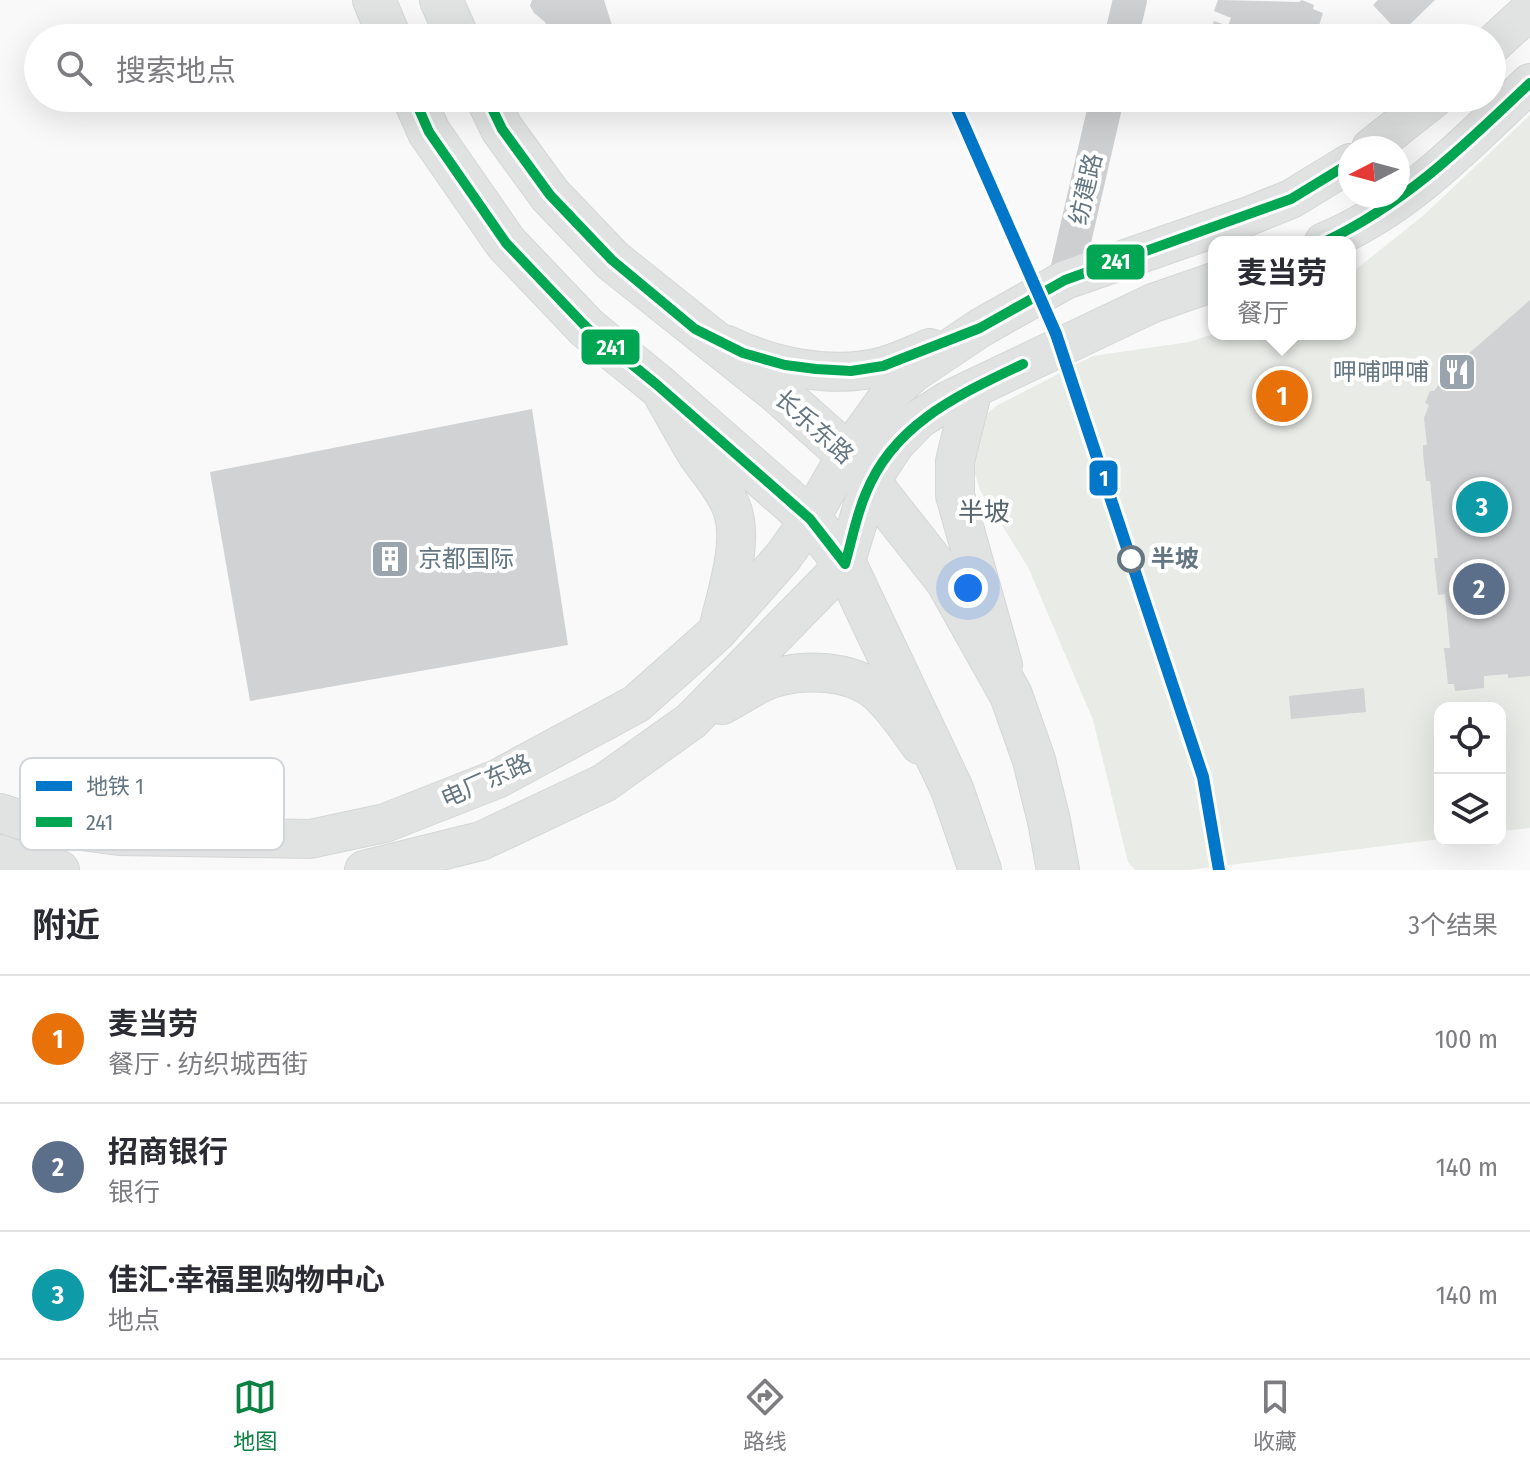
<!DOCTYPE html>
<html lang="zh">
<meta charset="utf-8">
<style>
:root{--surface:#fff;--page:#f7f7f7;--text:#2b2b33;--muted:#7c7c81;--line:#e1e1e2;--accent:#0b8043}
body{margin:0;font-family:"Fira Sans Condensed","Noto Sans SC",sans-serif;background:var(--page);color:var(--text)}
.controls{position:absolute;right:24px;bottom:24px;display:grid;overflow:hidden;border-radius:16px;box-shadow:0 8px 32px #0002}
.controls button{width:72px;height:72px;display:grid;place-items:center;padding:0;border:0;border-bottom:2px solid var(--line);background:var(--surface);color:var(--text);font:40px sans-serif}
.compass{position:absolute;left:1338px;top:136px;width:72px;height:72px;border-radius:50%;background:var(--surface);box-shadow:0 8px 32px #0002;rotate:264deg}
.you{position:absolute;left:968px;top:588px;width:28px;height:28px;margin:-20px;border:6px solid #fff;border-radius:50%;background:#1a73e8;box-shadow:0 0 0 12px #1a73e833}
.badge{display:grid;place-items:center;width:52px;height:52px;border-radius:50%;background:var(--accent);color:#fff;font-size:26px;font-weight:700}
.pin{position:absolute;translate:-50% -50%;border:4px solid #fff;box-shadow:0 2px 8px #0006}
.popup{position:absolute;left:1208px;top:236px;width:148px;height:104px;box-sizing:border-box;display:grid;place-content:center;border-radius:16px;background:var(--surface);filter:drop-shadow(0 2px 6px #0005);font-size:26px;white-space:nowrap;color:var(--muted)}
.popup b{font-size:30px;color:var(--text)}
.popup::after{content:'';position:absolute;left:50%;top:100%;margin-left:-16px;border:16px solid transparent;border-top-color:var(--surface)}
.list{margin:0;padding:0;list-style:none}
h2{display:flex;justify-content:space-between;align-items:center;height:104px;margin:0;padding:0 32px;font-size:34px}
h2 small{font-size:26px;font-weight:400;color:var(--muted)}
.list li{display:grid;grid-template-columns:52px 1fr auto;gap:24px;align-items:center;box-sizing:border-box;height:128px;padding:0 32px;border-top:2px solid var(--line)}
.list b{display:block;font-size:30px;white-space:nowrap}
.list p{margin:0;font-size:26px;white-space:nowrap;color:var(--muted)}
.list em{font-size:26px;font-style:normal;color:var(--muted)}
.icon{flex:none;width:44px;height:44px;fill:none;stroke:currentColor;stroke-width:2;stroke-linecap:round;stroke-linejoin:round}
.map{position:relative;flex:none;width:1530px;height:870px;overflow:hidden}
.search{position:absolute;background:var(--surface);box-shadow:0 8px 32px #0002;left:24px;right:24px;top:24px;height:88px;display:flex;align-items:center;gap:20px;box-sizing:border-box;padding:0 28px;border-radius:44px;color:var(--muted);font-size:30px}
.sheet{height:488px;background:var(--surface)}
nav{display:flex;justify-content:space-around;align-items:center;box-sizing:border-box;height:112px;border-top:2px solid var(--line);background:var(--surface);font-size:22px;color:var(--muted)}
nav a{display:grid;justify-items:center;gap:4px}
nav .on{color:var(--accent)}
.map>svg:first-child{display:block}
.green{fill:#e8ebe6}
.building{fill:#d0d2d3}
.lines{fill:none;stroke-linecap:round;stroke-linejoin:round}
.secondary-casing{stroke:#d5d6d7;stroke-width:40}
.primary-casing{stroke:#d5d6d7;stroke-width:44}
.tertiary{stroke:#cecfd0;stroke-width:34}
.secondary{stroke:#e1e2e2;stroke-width:38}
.primary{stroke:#e1e2e2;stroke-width:42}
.bus-1-casing{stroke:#fff;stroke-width:16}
.bus-1{stroke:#00a651;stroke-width:10}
.metro-1-casing{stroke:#fff;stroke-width:18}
.metro-1{stroke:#0077c8;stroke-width:12}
.stop-dot{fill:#fff;stroke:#657683;stroke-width:4}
.labels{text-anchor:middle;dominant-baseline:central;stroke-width:8;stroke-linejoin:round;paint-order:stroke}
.street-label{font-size:24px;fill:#657683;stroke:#fff}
.poi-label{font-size:24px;fill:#657683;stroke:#fff;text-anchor:end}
.stop-label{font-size:24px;font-weight:bold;fill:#657683;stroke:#fff;text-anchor:start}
.neighbourhood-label{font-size:26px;fill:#57646e;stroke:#fff}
.key{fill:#fff;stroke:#d1d6da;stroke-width:2}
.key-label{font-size:22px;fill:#657683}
.line-badge{stroke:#fff;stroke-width:3}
.badge-label{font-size:22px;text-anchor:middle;font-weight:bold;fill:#fff}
</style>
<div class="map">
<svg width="1530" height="870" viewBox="0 0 1530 870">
<rect width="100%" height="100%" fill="#f9f9f9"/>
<!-- green -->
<path class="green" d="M1530,115V828L1500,831V708H1440V839L1188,870H1135L1128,862L1093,720L1028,567L980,490L973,467L981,419L996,406L1093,356L1189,342L1214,334H1350V274L1424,215Z"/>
<!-- building -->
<path class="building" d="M532,0H604L616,38H550L545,22L534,13L530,6Z
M1218,0L1299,2L1302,0L1314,5L1313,9L1323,13L1315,38H1214L1208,36L1214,21L1228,26L1231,18L1214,11Z
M1378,0H1435L1400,34L1373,5Z
M1530,300V676L1508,678V674L1484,676V688L1455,691L1454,684H1448L1444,648H1450L1445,594L1438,595L1434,558H1438L1430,481H1426L1423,453V445H1427L1424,418L1429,405L1425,403L1430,391H1434L1450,370Z
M532,409L568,645L250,701L210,472Z
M1364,688L1366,712L1291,719L1289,696Z"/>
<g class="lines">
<defs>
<path id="secondary" d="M1492,45L1530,10
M1371,148L1434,98
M1324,242C1405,209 1467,143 1530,83
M727,345C773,367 833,380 884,366C899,362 915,354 930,348
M973,389L955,461V495L1003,665
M664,397C675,416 686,437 698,456C710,473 725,489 732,509C744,542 727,592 719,625
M722,705C738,697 754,685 771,679C803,668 851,670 877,692C894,707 907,727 920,745
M0,813L37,825L119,836L310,839L385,823L497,779L636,704L717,632L783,557L810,519L847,454L891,393L913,373L980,328L1065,280L1249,216L1291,199L1350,163
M0,854L35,867L60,870
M364,870L481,841L604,783L691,721L845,564L870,482L895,444L919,419L949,400L1153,303L1214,282"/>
<path id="primary" d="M374,0L390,38
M441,0L458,38
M414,98L429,132L506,243L587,328L656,384L810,519L845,564L952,789L980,870
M487,98L502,129L550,195L612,260L781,395L847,454L947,581L1011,695L1034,760L1049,821L1058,870"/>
</defs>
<!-- secondary casing -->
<use href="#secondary" class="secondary-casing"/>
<!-- primary casing -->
<use href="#primary" class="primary-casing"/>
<!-- tertiary -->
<path class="tertiary" d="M1121,38L1130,0
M1065,280L1107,98"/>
<!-- secondary -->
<use href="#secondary" class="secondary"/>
<!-- primary -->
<use href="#primary" class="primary"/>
<defs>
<path id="bus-1" d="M414,98L429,132L506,243L587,328L656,384L810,519L845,564
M487,98L502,129L550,195L612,260L695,329L743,353L785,365L816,369L851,371L883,366L980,328L1065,280L1291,199L1350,163
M1324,242C1405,204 1466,144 1530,83
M845,564C852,540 856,516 866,493C894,423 959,395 1023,364"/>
</defs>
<!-- bus-1 casing -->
<use href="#bus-1" class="bus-1-casing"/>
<!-- bus-1 -->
<use href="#bus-1" class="bus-1"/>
<defs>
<path id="metro-1" d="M952,98L1056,334L1203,777L1219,870"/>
</defs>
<!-- metro-1 casing -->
<use href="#metro-1" class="metro-1-casing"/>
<!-- metro-1 -->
<use href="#metro-1" class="metro-1"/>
</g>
<!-- icons -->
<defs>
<symbol id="restaurant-square" viewBox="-11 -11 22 22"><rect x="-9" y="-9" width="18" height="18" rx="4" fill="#99a4ac" stroke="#fff"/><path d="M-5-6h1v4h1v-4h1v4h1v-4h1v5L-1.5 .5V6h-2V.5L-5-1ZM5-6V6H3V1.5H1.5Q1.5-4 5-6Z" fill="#fff"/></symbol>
<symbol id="building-square" viewBox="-11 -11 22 22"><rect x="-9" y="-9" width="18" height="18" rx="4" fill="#99a4ac" stroke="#fff"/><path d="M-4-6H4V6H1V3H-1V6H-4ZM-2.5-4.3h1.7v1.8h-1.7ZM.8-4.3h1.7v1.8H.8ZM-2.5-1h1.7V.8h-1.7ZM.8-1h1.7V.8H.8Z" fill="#fff"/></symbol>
</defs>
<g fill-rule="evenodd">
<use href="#restaurant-square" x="1435" y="350" width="44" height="44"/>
<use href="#building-square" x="368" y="537" width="44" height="44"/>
</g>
<!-- markers -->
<circle class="stop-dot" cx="1131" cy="559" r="12"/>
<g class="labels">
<!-- street labels -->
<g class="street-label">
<text transform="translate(1086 189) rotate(-77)">纺建路</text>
<text transform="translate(814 427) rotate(42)">长乐东路</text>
<text transform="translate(486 781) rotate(-24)">电厂东路</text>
</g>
<!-- poi labels -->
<g class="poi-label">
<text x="1429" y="372">呷哺呷哺</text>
<text x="418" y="559" text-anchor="start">京都国际</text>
</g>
<!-- stop labels -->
<g class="stop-label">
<text x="1151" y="559">半坡</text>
</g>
<!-- neighbourhood labels -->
<g class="neighbourhood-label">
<text x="984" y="512">半坡</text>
</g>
</g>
<!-- legend -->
<rect x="20" y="758" width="264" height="92" rx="12" class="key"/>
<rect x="36" y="781" width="36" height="10" fill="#0077c8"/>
<rect x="36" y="817" width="36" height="10" fill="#00a651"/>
<g class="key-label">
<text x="86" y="794">地铁 1</text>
<text x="86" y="830">241</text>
</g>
<g class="line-badge">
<rect x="1085" y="243" width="61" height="38" rx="8" fill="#00a651"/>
<rect x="580" y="328" width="61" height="38" rx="8" fill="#00a651"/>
<rect x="1088" y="459" width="31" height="38" rx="8" fill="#0077c8"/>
</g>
<g class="badge-label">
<text x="1116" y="269">241</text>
<text x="611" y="355">241</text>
<text x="1104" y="486">1</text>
</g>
</svg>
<div class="controls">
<button><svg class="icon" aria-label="locate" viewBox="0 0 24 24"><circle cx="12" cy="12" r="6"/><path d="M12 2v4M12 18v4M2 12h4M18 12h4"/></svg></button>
<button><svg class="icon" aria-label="layers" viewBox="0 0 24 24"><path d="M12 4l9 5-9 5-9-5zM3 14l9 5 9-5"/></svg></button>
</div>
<svg class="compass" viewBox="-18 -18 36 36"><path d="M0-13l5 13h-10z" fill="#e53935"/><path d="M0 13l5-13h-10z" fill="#7c7c81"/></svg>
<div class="you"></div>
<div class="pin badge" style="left:1282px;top:396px;background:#e8710a">1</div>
<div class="popup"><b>麦当劳</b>餐厅</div>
<div class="pin badge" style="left:1479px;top:589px;background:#5c6f8a">2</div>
<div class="pin badge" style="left:1482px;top:507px;background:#0f9aa8">3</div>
<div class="search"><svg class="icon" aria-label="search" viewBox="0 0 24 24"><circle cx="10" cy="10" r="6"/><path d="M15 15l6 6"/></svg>搜索地点</div>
</div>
<section class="sheet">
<h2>附近<small>3个结果</small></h2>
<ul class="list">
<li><span class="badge" style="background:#e8710a">1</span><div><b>麦当劳</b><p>餐厅 · 纺织城西街</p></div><em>100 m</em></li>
<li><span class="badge" style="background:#5c6f8a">2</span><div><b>招商银行</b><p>银行</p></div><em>140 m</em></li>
<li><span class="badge" style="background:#0f9aa8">3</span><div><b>佳汇·幸福里购物中心</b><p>地点</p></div><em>140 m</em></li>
</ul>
</section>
<nav>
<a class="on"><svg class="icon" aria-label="map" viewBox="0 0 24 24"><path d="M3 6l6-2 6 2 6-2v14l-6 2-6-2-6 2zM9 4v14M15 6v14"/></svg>地图</a>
<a><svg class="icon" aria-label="directions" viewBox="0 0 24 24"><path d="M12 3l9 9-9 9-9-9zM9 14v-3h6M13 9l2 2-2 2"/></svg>路线</a>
<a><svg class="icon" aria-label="saved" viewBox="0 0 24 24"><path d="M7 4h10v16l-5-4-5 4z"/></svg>收藏</a>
</nav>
